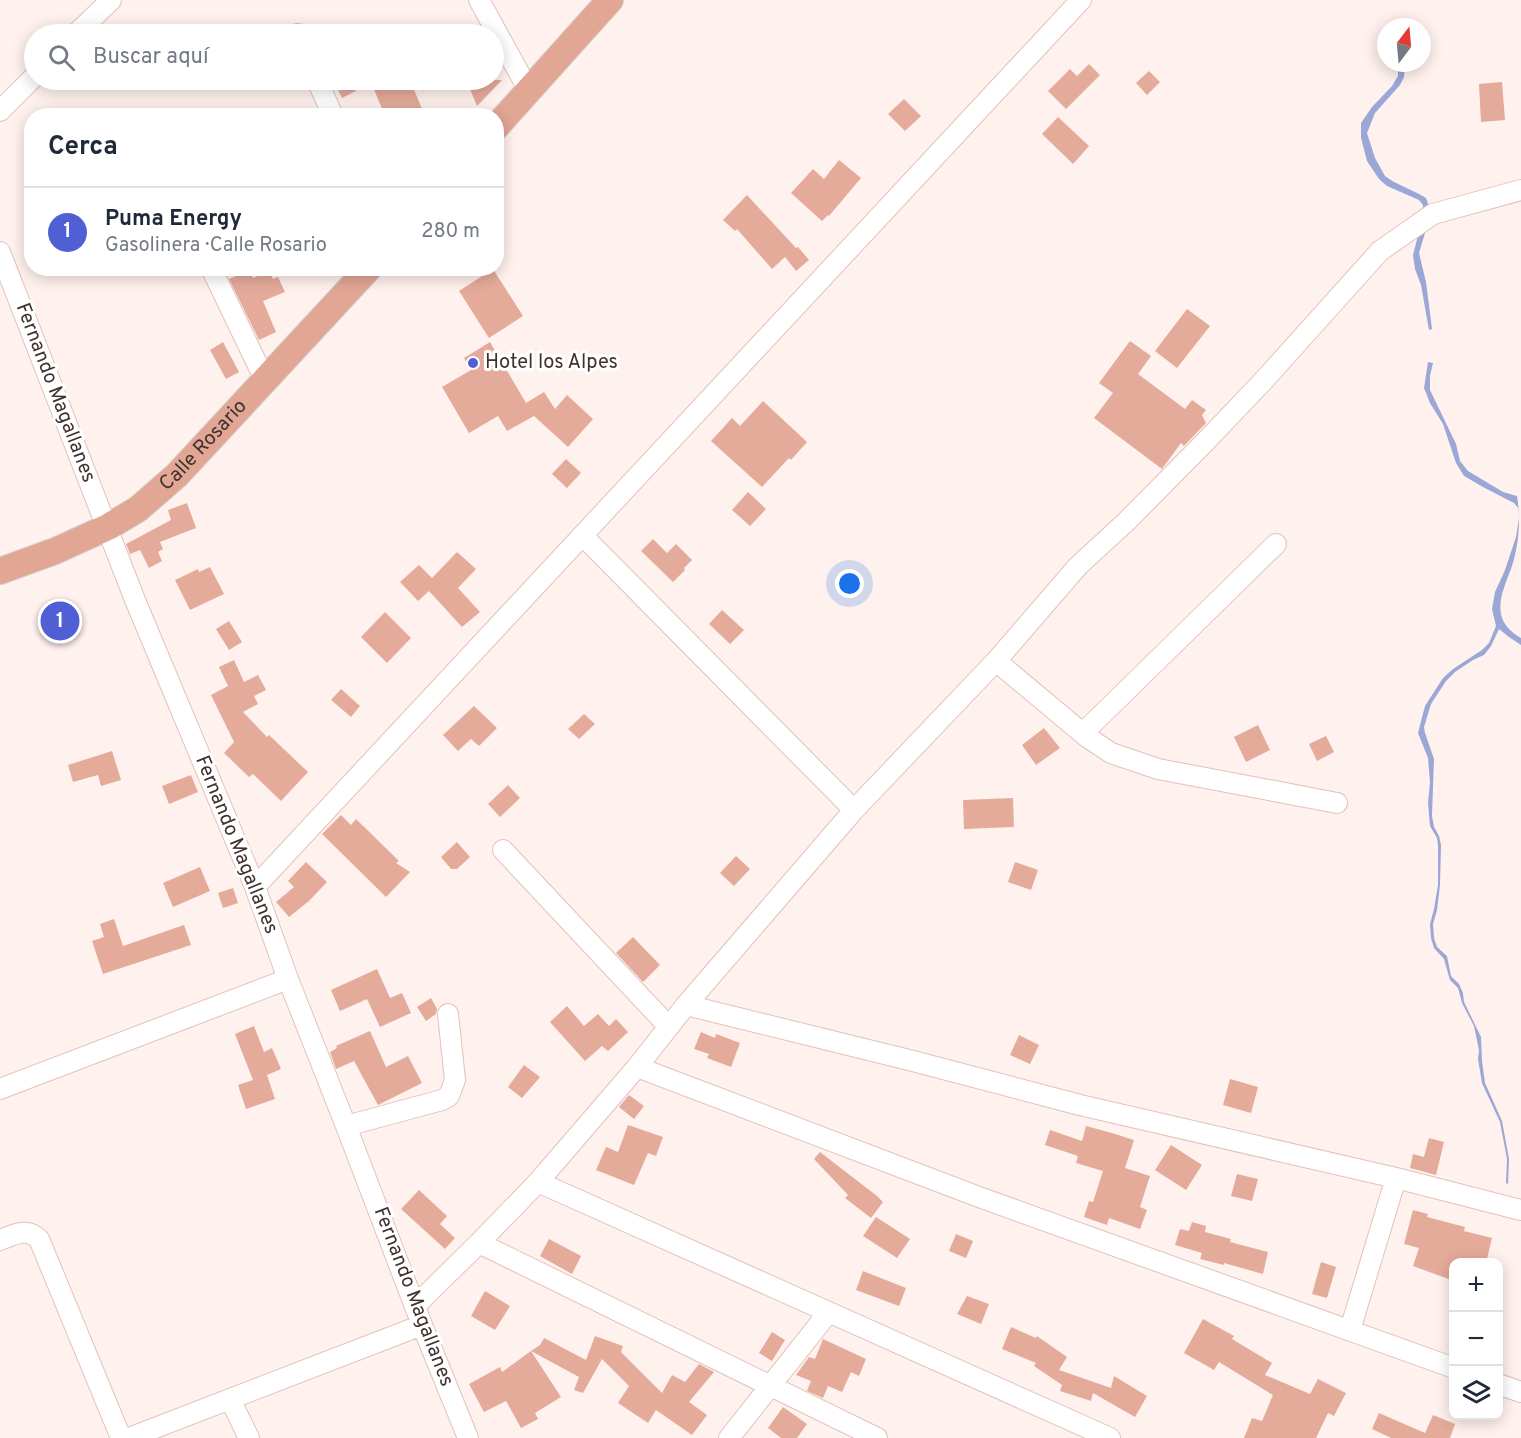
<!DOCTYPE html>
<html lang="es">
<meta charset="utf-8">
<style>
:root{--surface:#fff;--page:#f6f6f7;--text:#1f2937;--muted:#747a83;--line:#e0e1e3;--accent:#505fd4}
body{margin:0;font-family:Overpass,sans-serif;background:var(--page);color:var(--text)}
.controls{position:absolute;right:18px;bottom:18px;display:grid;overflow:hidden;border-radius:12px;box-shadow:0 3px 15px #0003}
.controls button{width:54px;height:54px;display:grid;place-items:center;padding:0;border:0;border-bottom:2px solid var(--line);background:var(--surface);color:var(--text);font:30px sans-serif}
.compass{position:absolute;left:1377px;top:18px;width:54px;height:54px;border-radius:50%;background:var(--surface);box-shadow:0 3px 15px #0003;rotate:16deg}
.you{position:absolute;left:850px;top:584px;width:21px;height:21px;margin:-15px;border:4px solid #fff;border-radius:50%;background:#1a73e8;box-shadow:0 0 0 9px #1a73e833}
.badge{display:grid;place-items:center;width:39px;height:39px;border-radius:50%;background:var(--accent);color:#fff;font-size:20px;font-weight:700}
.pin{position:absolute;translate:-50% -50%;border:3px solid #fff;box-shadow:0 2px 6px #0006}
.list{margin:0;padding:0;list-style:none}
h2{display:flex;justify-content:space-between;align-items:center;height:78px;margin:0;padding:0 24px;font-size:26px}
h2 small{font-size:20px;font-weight:400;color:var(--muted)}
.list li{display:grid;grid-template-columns:39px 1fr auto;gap:18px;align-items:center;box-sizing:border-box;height:90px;padding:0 24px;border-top:2px solid var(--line)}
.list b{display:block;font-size:22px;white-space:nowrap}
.list p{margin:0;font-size:20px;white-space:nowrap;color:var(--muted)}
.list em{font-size:20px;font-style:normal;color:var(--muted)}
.icon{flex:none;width:33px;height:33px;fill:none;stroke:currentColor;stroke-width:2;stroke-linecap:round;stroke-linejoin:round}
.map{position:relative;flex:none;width:1521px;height:1438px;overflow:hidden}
.search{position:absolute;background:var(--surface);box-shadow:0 3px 15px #0003;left:24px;top:24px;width:480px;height:66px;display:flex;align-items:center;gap:15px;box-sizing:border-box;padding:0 21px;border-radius:33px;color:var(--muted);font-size:22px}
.panel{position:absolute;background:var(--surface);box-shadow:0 3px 15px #0003;left:24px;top:108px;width:480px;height:168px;border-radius:24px}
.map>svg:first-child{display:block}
.water{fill:#9aa7d7}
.building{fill:#e4ab9b}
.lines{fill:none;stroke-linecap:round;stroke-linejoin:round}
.minor-casing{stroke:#e2c2b9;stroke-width:22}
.major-casing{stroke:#d5d2d1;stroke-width:28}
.minor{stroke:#fff;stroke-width:20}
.major{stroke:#e2a695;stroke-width:26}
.poi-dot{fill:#505fd4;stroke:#fff;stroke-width:2}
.labels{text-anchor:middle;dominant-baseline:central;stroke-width:6;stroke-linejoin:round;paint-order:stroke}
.poi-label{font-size:20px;fill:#3f322e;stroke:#fff;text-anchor:start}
.street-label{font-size:20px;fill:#3f322e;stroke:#fff}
</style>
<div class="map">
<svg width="1521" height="1438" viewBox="0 0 1521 1438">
<rect width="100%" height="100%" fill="#fff1ed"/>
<!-- water -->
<path class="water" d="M1398,63H1405L1404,77L1400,85L1375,113L1367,133L1375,158L1385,176L1394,182L1419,194L1426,198L1430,209L1429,220L1419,253L1426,282L1432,329L1429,330L1421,285L1415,269L1413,255L1422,220L1423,205L1419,200L1387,186L1379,179L1367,161L1361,138V123L1372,107L1392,86L1398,76Z
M1428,362L1433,363L1430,376V390L1456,444L1460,461L1468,471L1503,492L1517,496C1521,518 1519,547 1511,569C1506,582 1498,600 1501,614C1503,625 1512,633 1521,638V645L1509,637L1499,629L1491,646L1484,655L1473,660L1455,672L1446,681L1431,704L1424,727L1425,733L1434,759L1432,816L1434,827L1439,836L1441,845L1440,885L1437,910L1433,924L1434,938L1437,947L1447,956L1451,976L1459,984L1463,993L1464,1002L1481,1037L1482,1061L1485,1083L1502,1121L1509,1159L1508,1184L1506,1183L1507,1159L1500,1122L1482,1083L1478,1059L1479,1050L1474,1026L1462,1003L1458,988L1450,980L1444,959L1434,948L1431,938L1430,924L1434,909L1438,885V845L1437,838L1430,826L1428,803L1430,782L1428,758L1418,733L1425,706L1443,678L1453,669L1482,650L1489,643L1496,626L1492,609L1495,592L1505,570L1516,537L1519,518V509L1514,503L1483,487L1464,476L1456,463L1443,424L1430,403L1424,388Z"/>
<!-- building -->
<path class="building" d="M1089,64L1100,75L1066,109L1048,91L1070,69L1077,76Z
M1149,71L1160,82L1147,95L1136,83Z
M333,80H350L356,91L342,98Z
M390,80H410L425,116H385L373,87Z
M478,80H502L477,106L470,89Z
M1502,82L1505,120L1481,122L1479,84Z
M904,99L921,116L905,131L888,114Z
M1058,117L1089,146L1073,164L1042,134Z
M839,160L861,178L829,216L828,215L822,221L791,193L813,169L824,179Z
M747,195L796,248L798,247L809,260L796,271L785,257L772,269L737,229L735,231L723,220Z
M493,269L523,316L489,338L459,291Z
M250,270L253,278L269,271L273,279L278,277L285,292L263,301L276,332L259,340L229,279Z
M1187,309L1210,326L1177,368L1155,351Z
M1130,341L1151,356L1138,374L1185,409L1192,400L1206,410L1202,415L1206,423L1184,446L1181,443L1162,469L1094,418L1113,393L1099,383Z
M223,342L239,372L226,379L210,350Z
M490,342L526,403L544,392L555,409L567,395L593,419L568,447L534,416L507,431L498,416L469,433L442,387L471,370L464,358Z
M763,401L807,442L791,460L789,458L762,487L711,441L732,418L740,426Z
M566,459L581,473L567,488L552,474Z
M748,492L766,509L750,526L732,510Z
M187,503L196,528L160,542L163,549L158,552L162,561L149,568L140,550L130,554L126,544L171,520L168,510Z
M653,539L667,553L676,544L692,560L684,568L685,570L673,582L641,551Z
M457,552L476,569L458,588L480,612L462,627L429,591L418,601L400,582L419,565L432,578Z
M210,567L224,594L190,610L175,580L198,569L199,572Z
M722,610L744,630L730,644L709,624Z
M385,612L411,638L387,663L361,637Z
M229,621L242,642L229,650L216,629Z
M234,660L244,682L258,675L266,690L254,696L258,704L243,712L267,737L269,735L308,772L281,801L253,774L249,777L224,753L234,742L211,695L228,686L219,667Z
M341,689L360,706L351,717L331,700Z
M474,706L497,728L479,746L471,739L458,751L443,735Z
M584,714L595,724L579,739L568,729Z
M1258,725L1270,750L1246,762L1234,737Z
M1044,728L1060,748L1036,765L1022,745Z
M1326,736L1334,752L1317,761L1309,744Z
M112,751L121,780L101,786L98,775L73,782L68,765Z
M191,775L198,792L169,804L162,786Z
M508,785L520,798L500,817L488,804Z
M1013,798L1014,827L964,829L963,800Z
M341,815L351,825L356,819L399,861L396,863L410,872L386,897L322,834Z
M457,842L470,857L457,869H451L441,857Z
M736,856L750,869L734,886L720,873Z
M306,862L327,882L309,901L289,917L276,902L294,887L288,881Z
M1015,862L1038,870L1031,890L1008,882Z
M200,867L210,891L173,907L163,883Z
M233,888L238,903L223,908L218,893Z
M114,919L123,946L184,925L191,945L103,974L92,941L104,937L100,924Z
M633,937L660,965L643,982L616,953Z
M377,969L390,998L402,993L411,1013L380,1027L367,999L340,1011L331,990Z
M431,998L437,1009L436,1014L426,1021L417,1007Z
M567,1006L584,1026L598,1014L609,1026L616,1019L628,1032L608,1051L602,1046L585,1061L550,1022Z
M254,1026L264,1052L272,1048L281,1069L267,1075L275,1099L246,1109L238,1085L253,1080L235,1034Z
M370,1031L386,1067L408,1056L422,1083L378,1105L354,1061L336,1069L330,1052L337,1048L336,1046Z
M701,1032L715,1038L716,1034L740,1043L731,1067L707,1058L709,1054L694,1049Z
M1019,1035L1039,1045L1030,1064L1010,1055Z
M524,1065L540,1077L522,1098L508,1087Z
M1230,1079L1258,1087L1251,1113L1223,1105Z
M629,1095L644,1106L634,1119L619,1107Z
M628,1125L663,1137L656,1156L648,1153L634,1185L596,1170L606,1147L618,1152Z
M1086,1126L1112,1133L1134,1140L1125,1168L1150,1176L1140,1207L1147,1210L1140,1229L1109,1218L1107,1225L1084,1217L1089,1201L1093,1202L1103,1171L1076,1163L1078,1156L1045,1145L1050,1130L1082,1141Z
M1429,1138L1444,1142L1436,1175L1410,1168L1413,1154L1424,1157Z
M1171,1145L1202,1165L1186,1190L1155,1170Z
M820,1152L877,1196L883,1202L871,1218L845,1198L848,1195L814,1159Z
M1237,1174L1258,1179L1252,1201L1231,1196Z
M419,1190L447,1216L440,1224L455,1238L445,1249L401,1209Z
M1413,1210L1428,1214L1427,1217L1465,1227L1464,1231L1492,1238L1486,1263H1454V1281L1413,1266L1419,1248L1404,1244Z
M876,1217L910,1239L897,1258L863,1236Z
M1192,1222L1206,1226L1205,1232L1231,1239L1230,1242L1268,1252L1263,1274L1224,1263V1265L1200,1259L1202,1253L1175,1245L1180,1229L1189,1231Z
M956,1234L973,1241L966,1258L949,1251Z
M549,1239L581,1256L572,1274L540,1256Z
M1321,1262L1336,1267L1327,1298L1312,1294Z
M863,1271L906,1288L899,1306L856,1290Z
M485,1291L510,1306L495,1330L471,1316Z
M967,1296L989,1304L981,1324L957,1314Z
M1203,1319L1234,1336L1232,1339L1272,1363L1265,1375L1310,1394L1318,1379L1346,1393L1334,1416L1328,1413L1316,1438H1244L1252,1418L1262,1421L1273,1395L1219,1362L1214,1370L1184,1353Z
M1011,1327L1036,1338L1037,1336L1067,1357L1059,1370L1111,1388L1114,1376L1147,1396L1135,1417L1093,1393L1091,1401L1060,1391L1062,1385L1034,1366L1036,1363L1002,1349Z
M772,1332L785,1340L772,1361L759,1353Z
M595,1336L623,1346L621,1352L662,1393L672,1375L685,1382L699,1364L714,1372L689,1402L707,1415L692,1435L656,1410L648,1423L618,1403L629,1386L602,1359L583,1393L574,1390L579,1377L531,1351L540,1345L544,1338L586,1360Z
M823,1339L866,1359L859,1376L851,1372L842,1392L828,1386L823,1398L807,1391L811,1381L796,1375L809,1357L815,1359Z
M531,1351L561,1397L535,1413L538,1419L521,1428L506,1401L484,1412L469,1384L500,1367L502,1372Z
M783,1407L807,1424L797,1438H781L768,1428Z
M1379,1413L1425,1433L1433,1415L1455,1424L1450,1438H1391L1372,1429Z"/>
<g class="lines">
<defs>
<path id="minor" d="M479,0L529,91
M76,34L111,0
M297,34H298
M317,80L333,116
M0,111L34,77
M0,252L135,600L255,887L288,979L346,1126L422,1325L468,1438
M211,268L265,380
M583,536L854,810
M996,661L1087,737L1111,753L1158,769L1337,803
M1083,733L1276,544
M503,850L669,1027
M255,887L1081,0
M686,1005L913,1061L1080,1105L1396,1178L1521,1210
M637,1067L979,1197L1454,1368
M0,1089L288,979
M346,1126L442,1100L449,1096L455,1080L448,1014
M538,1182L1110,1438
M0,1240C14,1235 26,1227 39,1239L121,1438
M479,1243L877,1438
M415,1306L479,1243L538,1182L637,1067L686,1005L854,810L996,661L1078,566L1127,521L1207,440L1265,379L1380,251L1433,214L1521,190
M1350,1330L1396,1178
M1498,1384L1521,1392
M230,1399L249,1438
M129,1438L422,1325
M729,1438L828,1313"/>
<g id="major">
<path d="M496,127L610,0"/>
<path id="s1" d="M0,571L55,551L108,527L138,509L177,475L369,268"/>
</g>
</defs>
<!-- minor casing -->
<use href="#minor" class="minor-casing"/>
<!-- major casing -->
<use href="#major" class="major-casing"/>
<!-- minor -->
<use href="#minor" class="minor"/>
<!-- major -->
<use href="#major" class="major"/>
</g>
<!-- markers -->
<circle class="poi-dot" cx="473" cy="363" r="6"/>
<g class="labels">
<!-- poi labels -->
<g class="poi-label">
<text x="485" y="363">Hotel los Alpes</text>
</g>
<!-- street labels -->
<g class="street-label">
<text transform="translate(55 393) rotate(69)">Fernando Magallanes</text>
<text stroke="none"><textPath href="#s1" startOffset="243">Calle Rosario</textPath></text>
<text transform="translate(236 845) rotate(68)">Fernando Magallanes</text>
<text transform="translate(413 1297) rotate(69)">Fernando Magallanes</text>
</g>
</g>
</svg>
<div class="controls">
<button>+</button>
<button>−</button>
<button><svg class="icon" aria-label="layers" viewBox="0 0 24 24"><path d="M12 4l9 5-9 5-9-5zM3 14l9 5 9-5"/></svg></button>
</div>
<svg class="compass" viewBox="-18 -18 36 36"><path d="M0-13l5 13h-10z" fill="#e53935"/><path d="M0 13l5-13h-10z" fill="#747a83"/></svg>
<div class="you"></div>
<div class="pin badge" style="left:60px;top:621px">1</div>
<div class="search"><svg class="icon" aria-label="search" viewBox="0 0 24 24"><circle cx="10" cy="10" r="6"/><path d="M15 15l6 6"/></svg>Buscar aquí</div>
<section class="panel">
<h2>Cerca<small></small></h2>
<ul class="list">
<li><span class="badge">1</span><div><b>Puma Energy</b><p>Gasolinera · Calle Rosario</p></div><em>280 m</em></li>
</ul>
</section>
</div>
